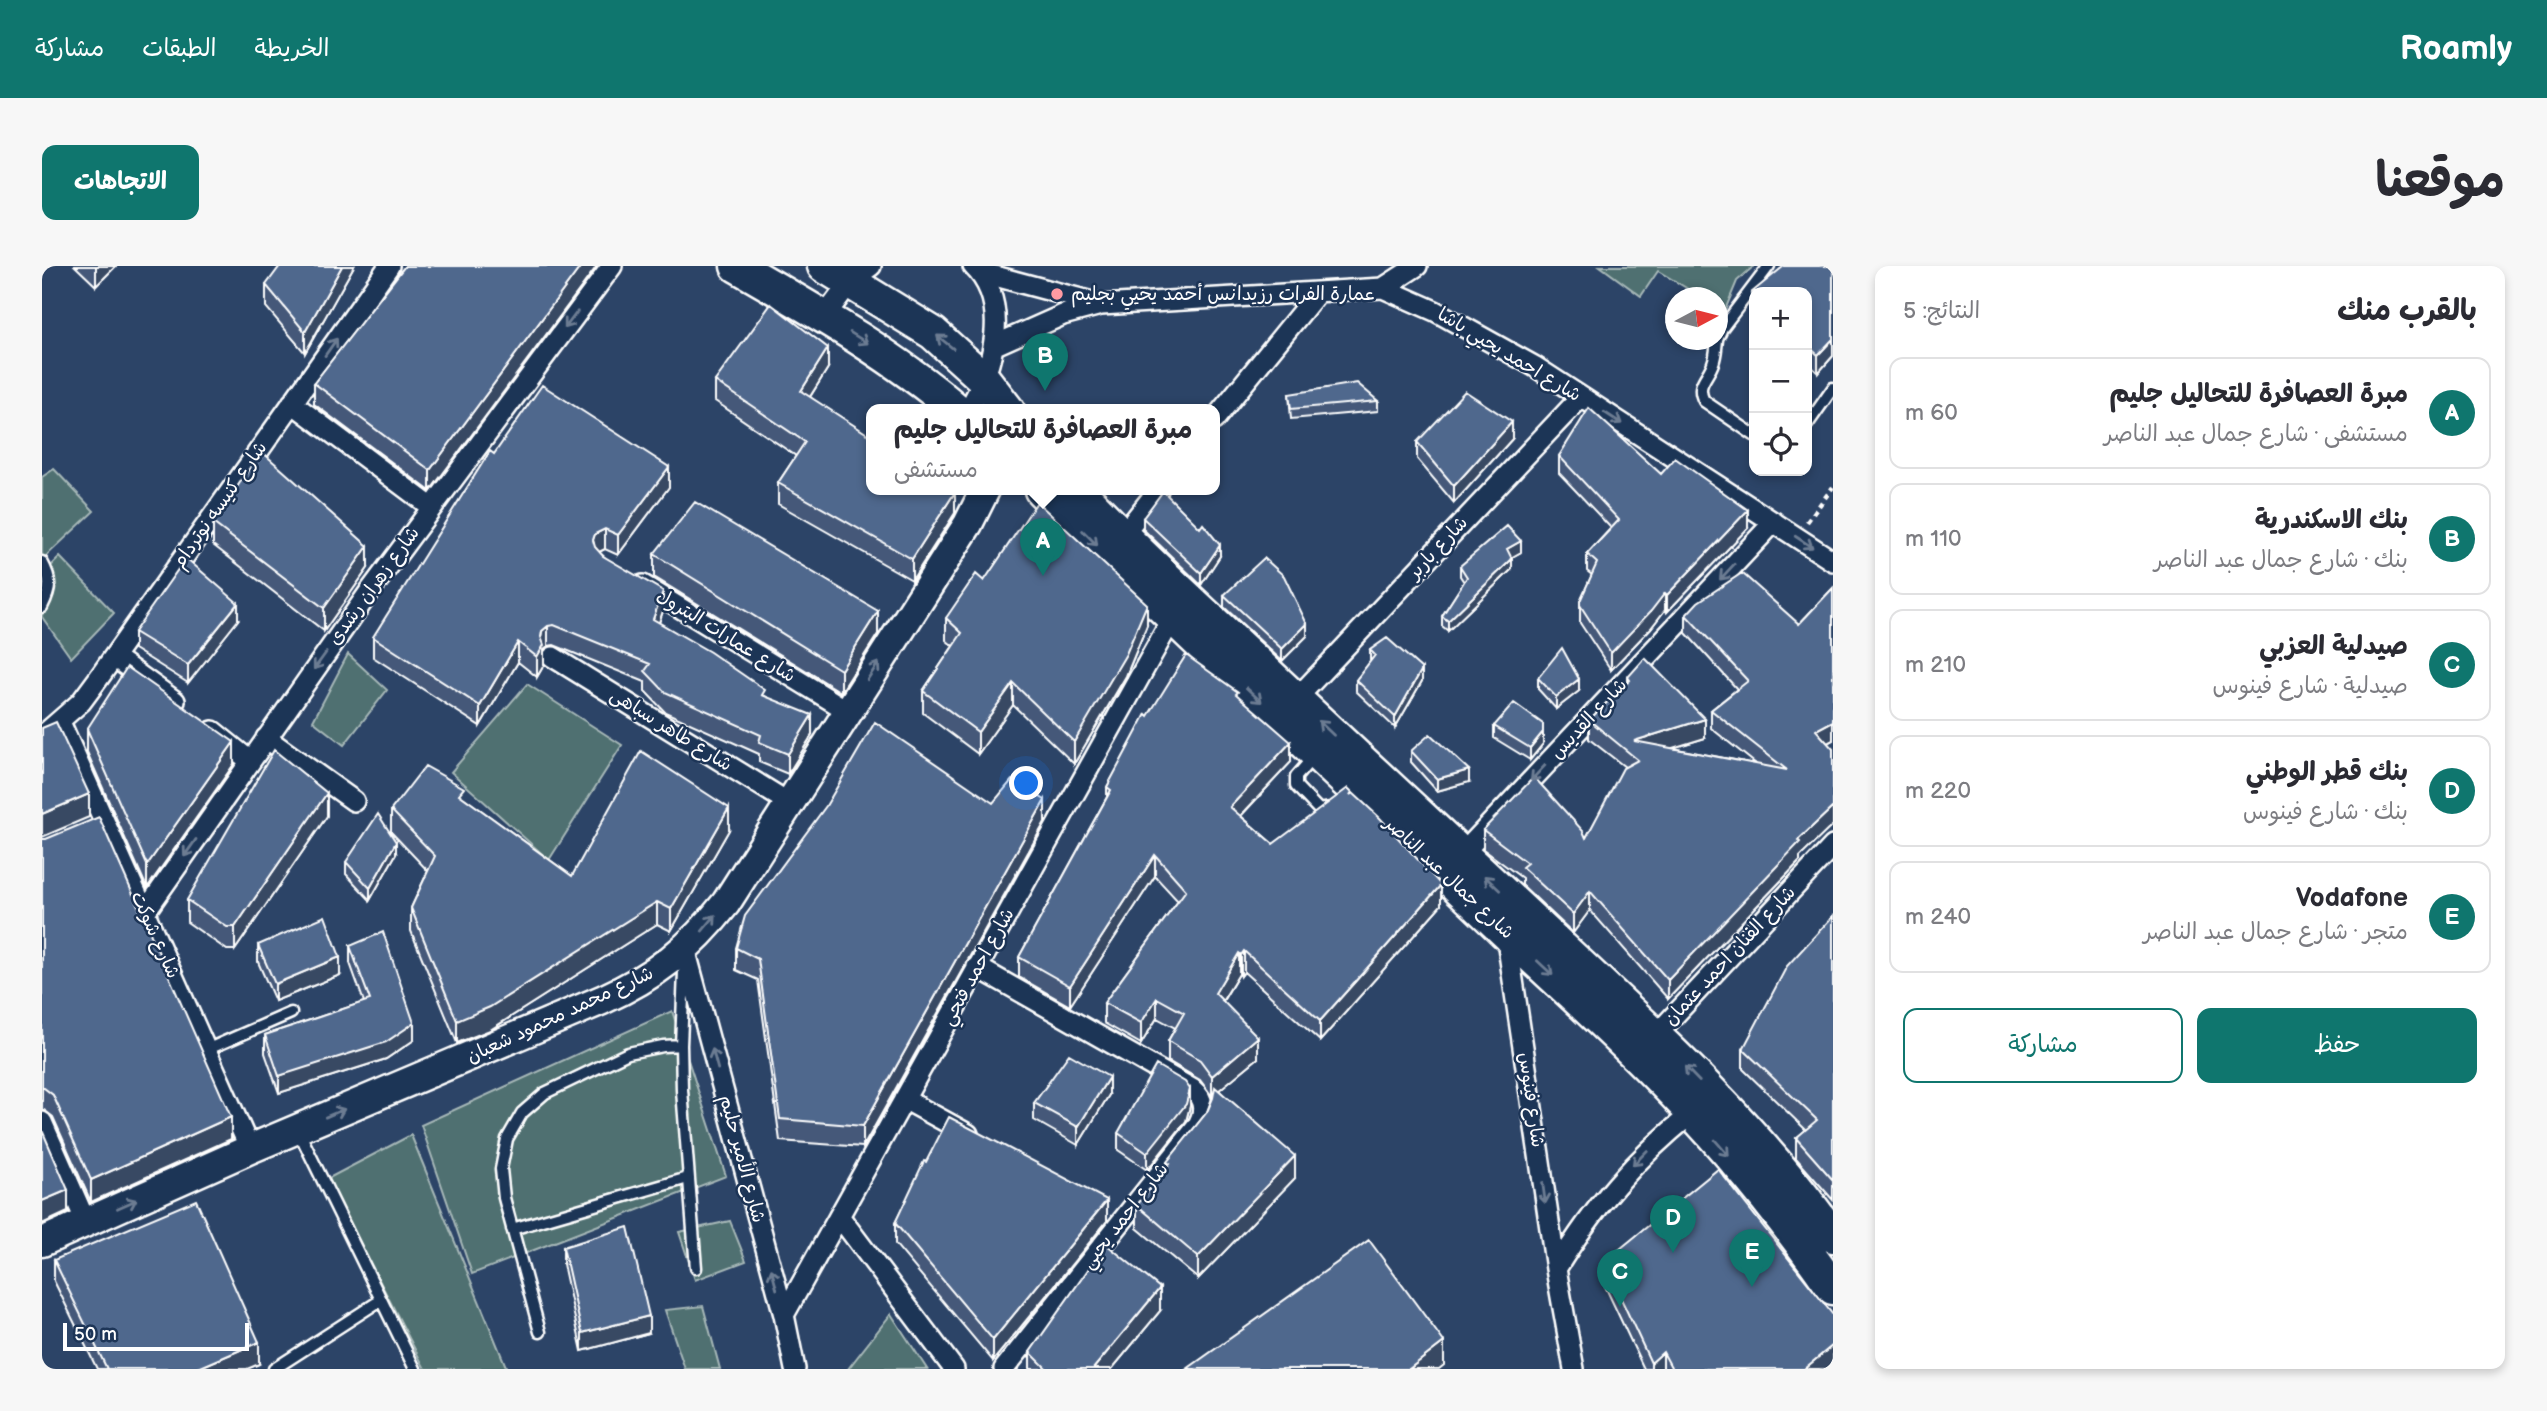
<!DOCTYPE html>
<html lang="ar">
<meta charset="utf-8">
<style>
:root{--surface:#fff;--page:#f7f7f7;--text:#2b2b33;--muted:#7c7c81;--line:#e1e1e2;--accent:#0f766e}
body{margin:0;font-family:"Balsamiq Sans","Playpen Sans Arabic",sans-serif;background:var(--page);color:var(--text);direction:rtl}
.controls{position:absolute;right:21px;top:21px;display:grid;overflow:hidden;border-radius:14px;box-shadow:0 4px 10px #0003}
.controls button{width:63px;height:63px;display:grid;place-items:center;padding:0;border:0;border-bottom:2px solid var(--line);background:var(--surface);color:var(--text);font:35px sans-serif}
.compass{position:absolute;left:1623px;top:21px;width:63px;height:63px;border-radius:50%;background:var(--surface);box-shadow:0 4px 10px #0003;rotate:83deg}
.scale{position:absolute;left:21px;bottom:18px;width:186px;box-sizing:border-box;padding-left:7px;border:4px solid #fff;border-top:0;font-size:19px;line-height:24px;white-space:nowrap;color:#fff;-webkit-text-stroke:5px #1d3557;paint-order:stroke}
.you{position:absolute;left:985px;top:518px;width:24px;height:24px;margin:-18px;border:5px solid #fff;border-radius:50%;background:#1a73e8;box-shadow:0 0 0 10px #1a73e833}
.badge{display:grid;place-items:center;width:46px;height:46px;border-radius:50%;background:var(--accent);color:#fff;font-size:23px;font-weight:700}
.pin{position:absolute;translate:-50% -58px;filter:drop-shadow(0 2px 4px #0008)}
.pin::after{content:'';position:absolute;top:37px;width:24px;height:21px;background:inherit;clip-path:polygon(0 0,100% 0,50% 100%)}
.popup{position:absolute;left:824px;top:138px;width:354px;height:91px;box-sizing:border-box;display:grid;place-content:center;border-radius:14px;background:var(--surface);filter:drop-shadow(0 2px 5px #0005);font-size:23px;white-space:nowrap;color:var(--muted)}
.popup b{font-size:26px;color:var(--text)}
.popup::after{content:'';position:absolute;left:50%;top:100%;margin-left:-14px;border:14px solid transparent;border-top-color:var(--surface)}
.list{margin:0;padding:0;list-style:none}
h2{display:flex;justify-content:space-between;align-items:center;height:91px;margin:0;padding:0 28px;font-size:30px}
h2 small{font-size:23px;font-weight:400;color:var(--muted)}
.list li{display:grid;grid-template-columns:46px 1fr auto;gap:21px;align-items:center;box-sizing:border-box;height:112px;margin:0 14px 14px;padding:0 14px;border:2px solid var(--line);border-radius:14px}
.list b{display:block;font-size:26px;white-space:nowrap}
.list p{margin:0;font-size:23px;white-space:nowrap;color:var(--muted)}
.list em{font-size:23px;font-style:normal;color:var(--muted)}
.actions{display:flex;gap:14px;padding:21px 28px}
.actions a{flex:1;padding:16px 0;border:2px solid var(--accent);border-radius:14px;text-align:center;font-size:24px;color:var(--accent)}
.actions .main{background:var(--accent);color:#fff}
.icon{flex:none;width:38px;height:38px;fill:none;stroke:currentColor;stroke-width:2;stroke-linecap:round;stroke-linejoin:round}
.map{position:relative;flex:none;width:1791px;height:1103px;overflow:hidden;direction:ltr;border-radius:14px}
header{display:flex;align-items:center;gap:42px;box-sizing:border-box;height:98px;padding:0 35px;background:var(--accent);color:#fff}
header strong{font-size:33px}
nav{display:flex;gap:38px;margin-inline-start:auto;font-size:24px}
.intro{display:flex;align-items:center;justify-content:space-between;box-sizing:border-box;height:168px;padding:0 42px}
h1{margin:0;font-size:49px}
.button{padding:18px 32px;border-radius:14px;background:var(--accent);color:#fff;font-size:24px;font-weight:700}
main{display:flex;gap:42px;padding:0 42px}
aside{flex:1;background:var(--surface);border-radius:14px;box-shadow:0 4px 10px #0003}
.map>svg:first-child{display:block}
.green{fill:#4f7071;stroke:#a7b8b8;stroke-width:2}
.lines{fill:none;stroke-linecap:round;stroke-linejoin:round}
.lane-casing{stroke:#fff;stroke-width:15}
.street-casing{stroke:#fff;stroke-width:24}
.secondary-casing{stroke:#fff;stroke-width:33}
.primary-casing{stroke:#fff;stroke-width:37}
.path{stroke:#fff;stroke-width:4.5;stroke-dasharray:5 5;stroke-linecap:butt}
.lane{stroke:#1d3557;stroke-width:10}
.street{stroke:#1d3557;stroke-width:19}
.secondary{stroke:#1d3557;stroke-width:28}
.primary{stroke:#1d3557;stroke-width:32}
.wall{fill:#445979;stroke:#fff;stroke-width:2}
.shaded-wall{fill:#374863;stroke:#fff;stroke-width:2}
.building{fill:#4f678d;stroke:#fff;stroke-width:2}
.oneway{stroke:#6c7c92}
.poi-dot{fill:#ff9aa2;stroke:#1d3557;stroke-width:2.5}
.labels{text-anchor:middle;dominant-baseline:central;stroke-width:5;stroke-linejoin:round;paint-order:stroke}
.poi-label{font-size:19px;fill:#fff;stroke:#1d3557;text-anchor:start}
.street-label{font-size:19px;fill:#fff;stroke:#1d3557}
</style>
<header>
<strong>Roamly</strong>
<nav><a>الخريطة</a><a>الطبقات</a><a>مشاركة</a></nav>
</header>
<div class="intro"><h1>موقعنا</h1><a class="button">الاتجاهات</a></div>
<main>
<aside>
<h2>بالقرب منك<small>النتائج: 5</small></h2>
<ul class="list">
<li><span class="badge">A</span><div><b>مبرة العصافرة للتحاليل جليم</b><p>مستشفى · شارع جمال عبد الناصر</p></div><em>60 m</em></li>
<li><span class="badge">B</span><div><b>بنك الاسكندرية</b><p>بنك · شارع جمال عبد الناصر</p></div><em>110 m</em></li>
<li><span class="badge">C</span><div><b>صيدلية العزبي</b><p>صيدلية · شارع فينوس</p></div><em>210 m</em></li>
<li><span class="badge">D</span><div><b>بنك قطر الوطني</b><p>بنك · شارع فينوس</p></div><em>220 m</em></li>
<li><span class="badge">E</span><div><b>Vodafone</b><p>متجر · شارع جمال عبد الناصر</p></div><em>240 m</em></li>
</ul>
<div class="actions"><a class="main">حفظ</a><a>مشاركة</a></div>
</aside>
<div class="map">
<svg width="1791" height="1103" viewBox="0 0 1791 1103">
<rect width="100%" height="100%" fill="#2c4467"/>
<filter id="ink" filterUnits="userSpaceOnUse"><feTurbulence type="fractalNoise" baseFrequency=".0143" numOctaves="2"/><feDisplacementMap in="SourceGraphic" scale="14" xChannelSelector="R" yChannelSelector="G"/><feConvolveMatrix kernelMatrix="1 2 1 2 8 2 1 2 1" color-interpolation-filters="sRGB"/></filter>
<g filter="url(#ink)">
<!-- green -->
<path class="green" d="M1558,0H1712L1695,15L1681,49L1676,53L1675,32L1654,31L1656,29L1616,5L1599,30Z
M12,203L52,245L0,294V211Z
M18,291L72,347L29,392L0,351V309Z
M306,388L345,424L302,479L271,455Z
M485,418L580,479L507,594L409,506Z
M630,745L684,910L430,1008L379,859Z
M369,869L465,1103H383L285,913Z
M688,955L704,995L653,1014L637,966Z
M661,1040L678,1103H643L623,1044Z
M849,1048L885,1103H806Z"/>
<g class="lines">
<defs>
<path id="lane" d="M1675,73L1680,62L1727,0
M1675,74C1674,81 1674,90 1671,97C1666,112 1653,118 1662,135L1712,169
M1765,159L1791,122
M0,296C10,314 9,323 0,341
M1272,490L1254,511V520L1277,544L1289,542
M642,706L639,779L640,824L654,1002
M164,784L249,747
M256,864L373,1103
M470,963L646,912
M498,1066L462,932L459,903L465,873L480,847L503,827L586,787L621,780L639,779
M232,1103L339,1034"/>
<path id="street" d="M938,6L1058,38
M1341,22L1375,0
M782,51L809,15L829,0
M951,80L1021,49L1059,39L1341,22L1393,45L1492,100L1791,295
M250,137L389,241
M926,144C951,103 970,38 931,0
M1172,154L1276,26
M1080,270L1116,224
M601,319L806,445
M72,391L133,435
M511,391L747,537
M1254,433L1539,131
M18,456L208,883
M171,465L208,495
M0,470L39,436L56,413L347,0
M224,472L312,535
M1420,588L1732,256
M103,646L328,325L570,0
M1464,667L1514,1003L1532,1103
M643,683L742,1049L753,1103
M935,701L1150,823C1164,834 1163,848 1154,862L962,1103
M1614,769L1791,580
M862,833L926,868
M0,856L44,956
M797,950L912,1103
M1514,1003C1555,937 1590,896 1650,847
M742,1049L1130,353"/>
<path id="secondary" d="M0,976L208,883L560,734C613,710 648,683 684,637L926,258L943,224"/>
<path id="primary" d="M695,0C771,44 848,87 915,144
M782,0L891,67L942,113L966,144
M999,224C1151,374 1308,518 1462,665C1513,713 1565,759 1614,809C1679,874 1738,946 1791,1022
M1036,224C1091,282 1150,336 1209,391C1306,483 1404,573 1501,664C1604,760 1710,856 1791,970"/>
</defs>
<!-- lane casing -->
<use href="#lane" class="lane-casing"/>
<!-- street casing -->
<use href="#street" class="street-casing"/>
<!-- secondary casing -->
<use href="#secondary" class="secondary-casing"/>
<!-- primary casing -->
<use href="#primary" class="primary-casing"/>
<!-- path -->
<path class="path" d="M1765,256L1791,221"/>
<!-- lane -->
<use href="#lane" class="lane"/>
<!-- street -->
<use href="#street" class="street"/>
<!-- secondary -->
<use href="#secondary" class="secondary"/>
<!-- primary -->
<use href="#primary" class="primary"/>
</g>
<!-- wall -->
<path class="wall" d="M33,0H74L54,20Z
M312,0L263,87L224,41V19Z
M363,0H555L388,225L272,138V117Z
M1791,4V90L1776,107L1765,96V26H1712V47L1709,44V27Z
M786,102L768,131L913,247L870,314L736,238V217L754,190L673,135V115Z
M1247,128L1336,135V145L1249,153Z
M1470,173L1412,237L1375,193V176Z
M1517,190L1619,208L1706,262L1625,346L1623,344L1609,362L1569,404L1538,357V335L1550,309L1545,305V288L1569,262L1517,207Z
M627,221L576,289L563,283L557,286L621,345L617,357L723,430L770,469L746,508L717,496V488L623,446L603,425V416L512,379L506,380L502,383V399L495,411L476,396L438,460L331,391V371Z
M1101,252L1178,290L1159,319L1101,263Z
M171,257L326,302L282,365L171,279Z
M1479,286L1469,291L1470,303L1406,365L1400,360V350L1422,316L1418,310V300Z
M612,288L836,368L799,426L612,311Z
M942,315L1105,359L1084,410L1032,498L971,439L936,488L881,447V425L911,380L904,374V352Z
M1791,322V474L1785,477L1758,591V595L1626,733L1548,644L1531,667L1480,619V612L1441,583V564L1544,572L1583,501L1547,473V454L1586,416V411L1663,472L1630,482L1714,498L1669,462V444L1695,423L1644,367V349L1757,358Z
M1182,329L1265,370L1240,395L1182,341Z
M196,354L146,417L92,383V366Z
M1328,384L1380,415L1353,462L1314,425V414L1328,396Z
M1496,412L1537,425L1514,443L1496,423Z
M1196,430L1249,496L1199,550L1231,578L1310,528L1399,639L1278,775L1202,706L1199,710L1197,708L1181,735L1216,792L1177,824L1253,912L1156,1013L1095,962V939L1125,901V896L1165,846L1171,829L1170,830L1158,814L1126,795V775L1133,762L1115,752L1099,778L1062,757V737L1136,635L1113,610L1028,740L977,711V691L1065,531V521L1106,450Z
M1452,460L1501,478L1488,494L1452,472Z
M45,463L192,498L105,622L45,486Z
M1369,485L1427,516L1395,525L1369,496Z
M422,532L530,610L687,564L629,665L615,658L448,764L415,777L369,665V642L386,605L349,566V544Z
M951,537L1003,556L821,881L738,875L716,714L694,704V682Z
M285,550L193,684H185L145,656V634Z
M0,573L189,873L49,936L11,851L2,844H0Z
M354,588L328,634L304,608V596Z
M1791,650V934L1754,892V872L1764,864L1701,803V783Z
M216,679L298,709L233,735L216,696Z
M308,680L372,774L344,793L237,827L223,787V769L322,736L308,697Z
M1067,829L1036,879L992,854V837Z
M1148,840L1144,855L1105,904L1076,884V867Z
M884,896L1065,955L951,1095L853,978V957Z
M521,981L607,1067L540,1085L521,998Z
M12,994L217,1098L205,1103H55L12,1015Z
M1562,996L1791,1049V1101L1788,1103H1602L1562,1018Z
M1118,1045L1070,1103H988V1086Z"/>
<!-- shaded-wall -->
<path class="shaded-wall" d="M54,0H74L54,20Z
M300,0H312L263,87V66Z
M539,0H555L388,225V204Z
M1791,73V90L1776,107V89Z
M786,82V102L759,145V125Z
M1470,156V173L1412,237V220Z
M627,201V221L576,289V269Z
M913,226V247L870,314V293Z
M1706,244V262L1625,346V329Z
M563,263V283L553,288L551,274L553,268Z
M1479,275V286L1465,294V283Z
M1178,279V290L1159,319V307Z
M326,280V302L282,365V342Z
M1470,293V303L1406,365V355Z
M621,325V345L611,373V353Z
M1623,327V344L1609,362L1569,404V387Z
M196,337V354L146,417V399Z
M1105,338V359L1084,410L1032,498V476Z
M836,345V368L799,426V404Z
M1265,358V370L1240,395V383Z
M506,360V380L502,383V399L495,411V391L499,371L500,365Z
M476,376V396L438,460V440Z
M1380,403V415L1353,462V451Z
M1537,413V425L1514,443V431Z
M971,417V439L936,488V466Z
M770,449V469L746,508V488Z
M1663,453V472L1595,493L1592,475Z
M1791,455V474L1774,483V464Z
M1501,466V478L1488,494V482Z
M192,476V498L105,622V599Z
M1249,476V496L1188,561V541Z
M1427,504V516L1395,525V513Z
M285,527V550L193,684V661Z
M47,528V551L0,571V548Z
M1003,534V556L821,881V860Z
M1791,541V559L1758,591V595L1626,733V714L1756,574Z
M687,542V564L629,665V643Z
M354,576V588L328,634V622Z
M1113,589V610L1028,740V720Z
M1399,619V639L1278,775V755Z
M1548,625V644L1531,667V648Z
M615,636V658L448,764L415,777V755Z
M1202,685V706L1199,710V689Z
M1197,687V708L1173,747V727Z
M298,691V709L233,735V718Z
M1115,732V752L1099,778V757Z
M372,757V774L344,793L237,827V810Z
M1216,771V792L1170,830V810Z
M1067,811V829L1036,879V861Z
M1148,823V840L1144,855L1105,904V887Z
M189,851V873L49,936V914Z
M1253,890V912L1156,1013V991Z
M26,924V946L0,958V935Z
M1065,934V955L951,1095V1074Z
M1118,1022V1045L1070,1103H1051Z
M607,1050V1067L540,1085V1067Z
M217,1076V1098L205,1103H154Z
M1402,1076V1099L1397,1103H1367Z
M1791,1079V1101L1788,1103H1762Z
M1621,1086V1103H1609V1097Z"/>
<!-- building -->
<path class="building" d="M238,0H300L263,66L224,19Z
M363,0H539L388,204L272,117Z
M1742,0H1788L1791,4V73L1776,89L1765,79V26H1712V30L1709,27Z
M729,38L786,82L759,125L830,171V224H910L913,226L870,293L736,217L763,176L673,115Z
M1315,117L1336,135L1249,143L1247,128Z
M500,119L627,201L576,269L563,263L553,268L551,274L553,281L561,290L621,325L611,353L668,386L723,424L720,429L770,449L746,488L717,476L719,469L623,426L603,405L608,398L512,359L506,360L500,365L499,371L502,379L495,391L476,376L438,440L331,371L448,185L452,188Z
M1423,125L1470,156L1412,220L1375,176Z
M1547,142L1619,208L1633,192L1706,244L1625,329L1623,327L1609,345L1569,387L1538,339V335L1555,297L1545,288L1577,254L1517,190Z
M219,185L326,280L282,342L171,257Z
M1121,225L1158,262L1161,258L1178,279L1159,307L1101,252Z
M653,236L836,345L799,404L612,288Z
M995,236L1105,338L1084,388L1032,476L971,417L936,466L881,425L920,367L904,352L934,308L942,315Z
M1465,260L1479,275L1465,283L1470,293L1406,355L1400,350L1425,311L1418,300Z
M144,292L196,337L146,399L92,366Z
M1222,292L1242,310L1265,358L1240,383L1182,329Z
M1700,307L1757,358L1791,322V455L1774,464L1791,483V541L1756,574L1758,576L1626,714L1548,625L1531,648L1480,601L1485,597L1441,564L1492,511L1541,565L1544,572L1581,502L1596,494L1547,454L1588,414L1586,411L1603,392L1663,453L1592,475L1745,504L1669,444L1706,415L1644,349L1656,336Z
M1345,372L1380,403L1353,451L1314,414L1333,389L1328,384Z
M1520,382L1537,413L1514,431L1496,412Z
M1144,389L1196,426L1194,428L1249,476L1188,541L1231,578L1306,522L1310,526L1308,529L1311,527L1338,552L1399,619L1278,755L1202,685L1199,689L1197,687L1173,727L1216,771L1170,810L1158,794L1126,775L1142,747L1115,732L1099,757L1062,737L1144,624L1113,589L1028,720L977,691L1069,524L1065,521L1104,448L1106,450Z
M85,401L192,476L105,599L45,463Z
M1472,437L1501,458V466L1488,482L1452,460Z
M14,456L47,528L0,548V462Z
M833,456L951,537L970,514L1003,534L821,860L738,853L716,693L694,682L703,650L784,540Z
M1388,468L1427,504L1395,513L1369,485Z
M232,484L285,527L193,661H185L145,634Z
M599,485L687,542L629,643L615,636L448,741L415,755L369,642L393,590L349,544L383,500L422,522L417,528L530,610Z
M336,548L354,576L328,622L304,596Z
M57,551L189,851L49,914L11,829L2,822H0V573H4Z
M283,650L298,691L233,718L216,679Z
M1791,650V914L1754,872L1775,854L1701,783L1745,700Z
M341,666L372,757L344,776L237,810L223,769L328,734L308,680Z
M1027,788L1067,811L1036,861L992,837Z
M1114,799L1143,816L1148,823L1144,838L1105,887L1076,867Z
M1173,821L1253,890L1156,991L1095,939L1128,898L1125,896L1165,846L1171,832Z
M907,851L1065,934L951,1074L853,957L882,895L884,896Z
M0,864L26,924L0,935Z
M1676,903L1791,1049V1079L1762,1103H1630L1621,1086L1609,1097L1562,996Z
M154,934L217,1076L154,1103H65L12,994Z
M586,961L607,1050L540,1067L521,981Z
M1327,974L1402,1076L1367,1103H1145Z
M1064,978L1118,1022L1051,1103H1005L988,1086Z"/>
<!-- one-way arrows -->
<defs><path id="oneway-shaft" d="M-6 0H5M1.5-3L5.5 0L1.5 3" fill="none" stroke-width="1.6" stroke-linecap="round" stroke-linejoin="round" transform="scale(1.75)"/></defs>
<g class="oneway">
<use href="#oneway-shaft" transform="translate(529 54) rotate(127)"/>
<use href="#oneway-shaft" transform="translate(817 72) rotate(32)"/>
<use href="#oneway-shaft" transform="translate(903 76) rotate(-141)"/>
<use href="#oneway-shaft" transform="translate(289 81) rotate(-55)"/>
<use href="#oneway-shaft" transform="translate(1571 152) rotate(33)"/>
<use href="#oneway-shaft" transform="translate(1048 272) rotate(45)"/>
<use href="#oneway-shaft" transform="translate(1762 276) rotate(33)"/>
<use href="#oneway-shaft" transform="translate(1685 306) rotate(133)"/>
<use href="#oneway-shaft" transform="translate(278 395) rotate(126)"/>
<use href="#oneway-shaft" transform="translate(831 405) rotate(-57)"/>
<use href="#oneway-shaft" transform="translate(1212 429) rotate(43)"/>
<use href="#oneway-shaft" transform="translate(1284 462) rotate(-136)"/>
<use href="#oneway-shaft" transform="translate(1496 507) rotate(133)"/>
<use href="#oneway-shaft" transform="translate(148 582) rotate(125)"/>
<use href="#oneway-shaft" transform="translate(1450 617) rotate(-137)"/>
<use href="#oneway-shaft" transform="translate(667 657) rotate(-50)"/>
<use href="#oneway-shaft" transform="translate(1503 702) rotate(43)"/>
<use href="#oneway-shaft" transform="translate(673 793) rotate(-105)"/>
<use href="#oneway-shaft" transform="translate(1650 808) rotate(-134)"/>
<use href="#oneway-shaft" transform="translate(293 847) rotate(-23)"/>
<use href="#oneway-shaft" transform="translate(1680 882) rotate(49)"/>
<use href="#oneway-shaft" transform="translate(1598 892) rotate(134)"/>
<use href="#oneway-shaft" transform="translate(1502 927) rotate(82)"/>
<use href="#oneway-shaft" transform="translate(85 938) rotate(-24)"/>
<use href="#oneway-shaft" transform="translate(732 1013) rotate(-105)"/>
</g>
</g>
<!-- markers -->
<circle class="poi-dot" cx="1015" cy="28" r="7"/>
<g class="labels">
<!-- poi labels -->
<g class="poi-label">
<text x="1029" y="28">عمارة الفرات رزيدانس أحمد يحيي بجليم</text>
</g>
<!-- street labels -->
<g class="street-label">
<text transform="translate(1467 89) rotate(31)">شارع احمد يحيي باشا</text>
<text transform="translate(178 239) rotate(-55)">شارع كنيسه نوتردام</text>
<text transform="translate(1396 282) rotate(-47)">شارع باربر</text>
<text transform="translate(332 320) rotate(-54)">شارع زهران رشدى</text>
<text transform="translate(684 370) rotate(32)">شارع عمارات البترول</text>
<text transform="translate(1547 453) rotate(-47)">شارع القديس</text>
<text transform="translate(629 464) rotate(32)">شارع طاهر سباهى</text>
<text transform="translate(1407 612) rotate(43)">شارع جمال عبد الناصر</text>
<text transform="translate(113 669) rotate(66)">شارع شوكت</text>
<text transform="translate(1688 690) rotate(-47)">شارع الفنان احمد عثمان</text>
<text transform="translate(936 701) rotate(-61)">شارع احمد فتحي</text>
<text transform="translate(518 749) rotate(-25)">شارع محمد محمود شعبان</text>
<text transform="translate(1489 834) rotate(82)">شارع فينوس</text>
<text transform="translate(700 893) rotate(75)">شارع الأمير حليم</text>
<text transform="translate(1083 950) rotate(-52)">شارع احمد يحيي</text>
</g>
</g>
</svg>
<div class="controls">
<button>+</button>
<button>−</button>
<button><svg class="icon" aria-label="locate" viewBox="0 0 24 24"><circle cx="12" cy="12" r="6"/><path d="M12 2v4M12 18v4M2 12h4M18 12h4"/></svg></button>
</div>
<svg class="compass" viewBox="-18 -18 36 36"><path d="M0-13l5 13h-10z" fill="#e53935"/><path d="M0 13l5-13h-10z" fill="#7c7c81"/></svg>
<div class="scale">50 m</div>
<div class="you"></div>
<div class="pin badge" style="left:1001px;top:310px">A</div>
<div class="popup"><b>مبرة العصافرة للتحاليل جليم</b>مستشفى</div>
<div class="pin badge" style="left:1003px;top:125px">B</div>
<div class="pin badge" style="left:1578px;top:1041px">C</div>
<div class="pin badge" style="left:1631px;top:987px">D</div>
<div class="pin badge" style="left:1710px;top:1021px">E</div>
</div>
</main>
